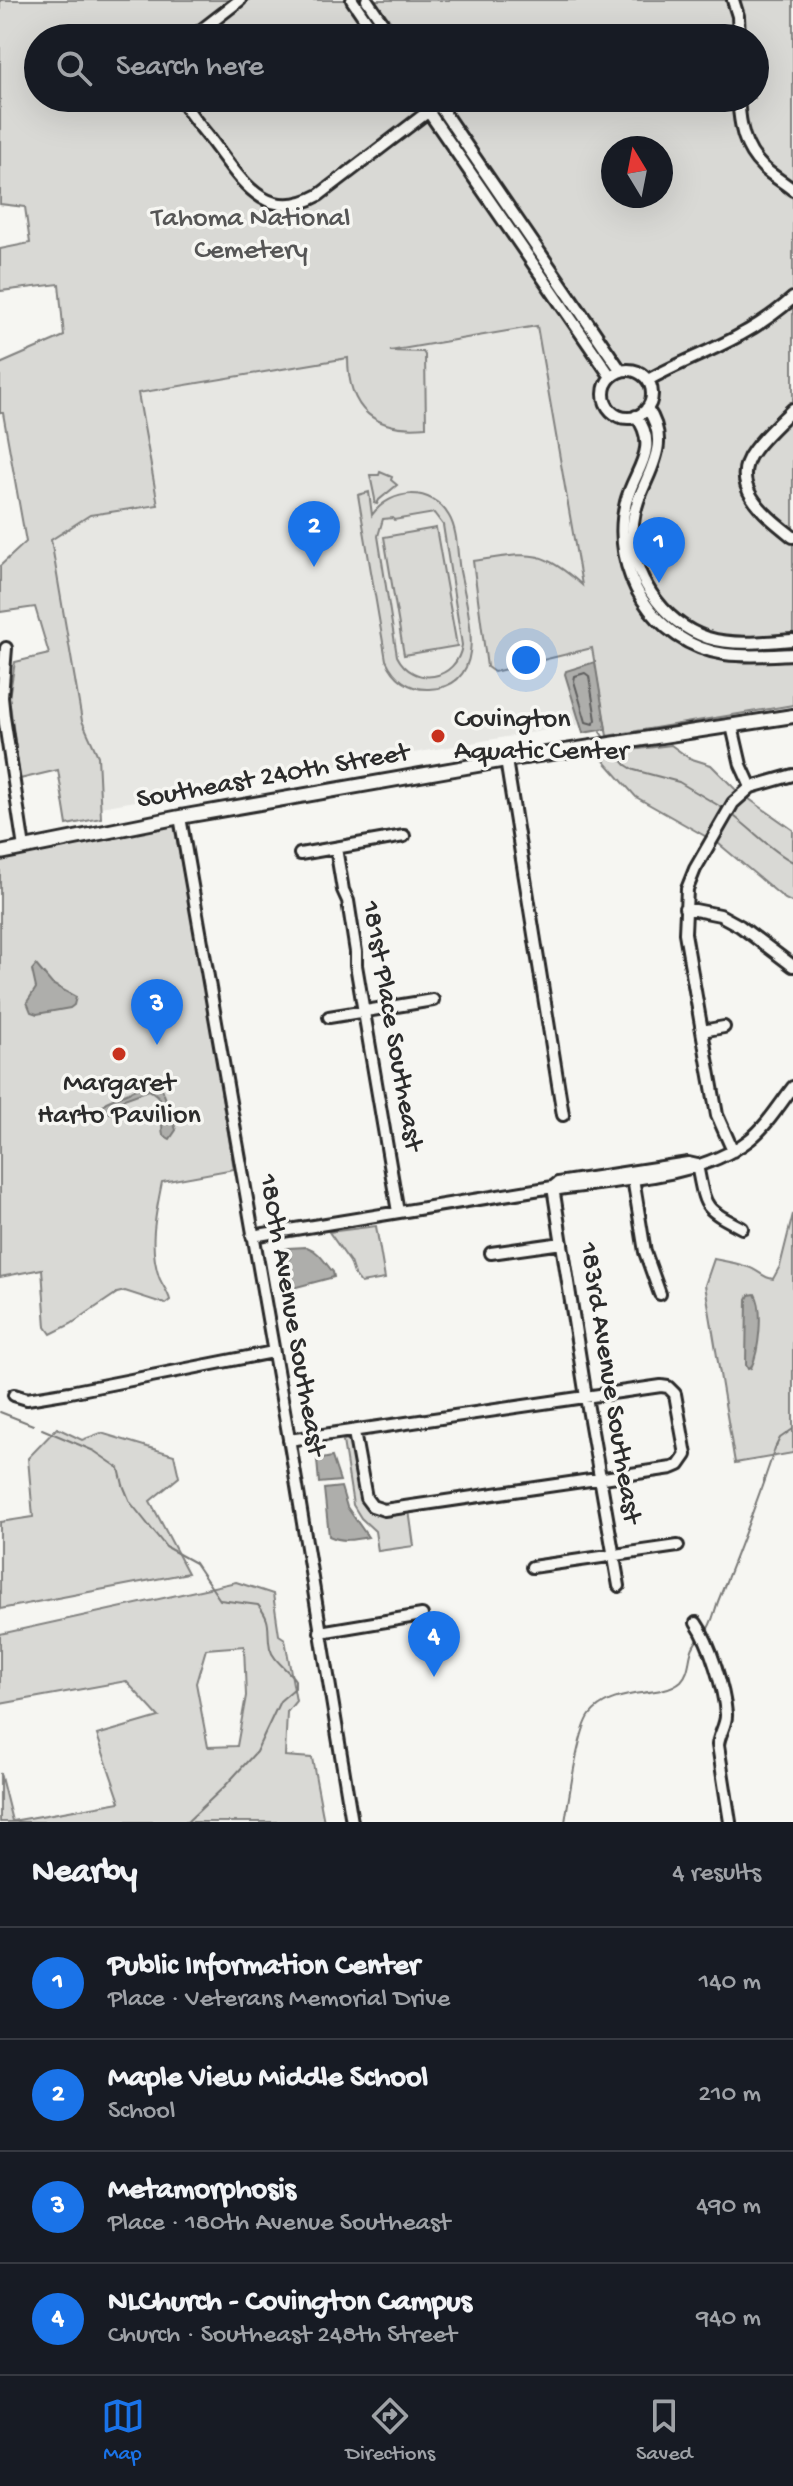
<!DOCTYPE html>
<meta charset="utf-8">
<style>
:root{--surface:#171b24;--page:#242831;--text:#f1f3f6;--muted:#9ea1a6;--line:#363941;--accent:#1a73e8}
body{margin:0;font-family:"Gochi Hand",sans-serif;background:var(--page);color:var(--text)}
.compass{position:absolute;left:601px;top:136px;width:72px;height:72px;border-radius:50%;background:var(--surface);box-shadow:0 8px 32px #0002;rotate:350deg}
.you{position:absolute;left:526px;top:660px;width:28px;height:28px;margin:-20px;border:6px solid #fff;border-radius:50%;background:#1a73e8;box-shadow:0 0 0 12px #1a73e833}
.badge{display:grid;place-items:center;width:52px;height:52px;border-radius:50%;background:var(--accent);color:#fff;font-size:26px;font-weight:700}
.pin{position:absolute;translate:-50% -66px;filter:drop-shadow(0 2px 4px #0008)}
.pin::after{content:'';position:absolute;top:42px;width:28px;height:24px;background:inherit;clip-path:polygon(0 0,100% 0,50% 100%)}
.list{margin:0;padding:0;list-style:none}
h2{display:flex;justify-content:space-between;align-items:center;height:104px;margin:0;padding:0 32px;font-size:34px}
h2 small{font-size:26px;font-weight:400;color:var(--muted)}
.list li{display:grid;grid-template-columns:52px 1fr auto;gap:24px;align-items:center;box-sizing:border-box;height:112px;padding:0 32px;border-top:2px solid var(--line)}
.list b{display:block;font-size:30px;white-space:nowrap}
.list p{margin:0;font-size:26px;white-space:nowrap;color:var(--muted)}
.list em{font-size:26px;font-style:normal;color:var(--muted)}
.icon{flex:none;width:44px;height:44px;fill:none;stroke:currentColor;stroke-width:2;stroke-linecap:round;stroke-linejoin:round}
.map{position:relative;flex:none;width:793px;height:1822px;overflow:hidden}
.search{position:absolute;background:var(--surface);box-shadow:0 8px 32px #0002;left:24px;right:24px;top:24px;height:88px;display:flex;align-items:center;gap:20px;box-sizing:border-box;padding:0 28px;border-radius:44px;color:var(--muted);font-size:30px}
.sheet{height:552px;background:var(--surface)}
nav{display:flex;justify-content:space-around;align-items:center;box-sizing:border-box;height:112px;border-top:2px solid var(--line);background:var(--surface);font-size:22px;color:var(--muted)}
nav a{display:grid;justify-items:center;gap:4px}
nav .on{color:var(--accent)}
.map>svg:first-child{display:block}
.built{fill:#e7e7e3}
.green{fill:#d9d9d5;stroke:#828280;stroke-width:2;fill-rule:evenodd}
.water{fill:#aeaeab;stroke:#7a7a78;stroke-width:2}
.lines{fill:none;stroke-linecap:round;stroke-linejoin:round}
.shore{stroke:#5f5f5e;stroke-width:2}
.stream{stroke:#7a7a78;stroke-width:2}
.minor-casing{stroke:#2b2b2b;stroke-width:16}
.major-casing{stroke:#2b2b2b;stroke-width:18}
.minor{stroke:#f6f6f2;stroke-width:10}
.major{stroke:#f6f6f2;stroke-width:12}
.poi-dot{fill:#c8321e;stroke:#f6f6f2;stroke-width:3}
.labels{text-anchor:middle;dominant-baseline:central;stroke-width:7;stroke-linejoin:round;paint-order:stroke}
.park-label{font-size:28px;fill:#565656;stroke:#f6f6f2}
.poi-label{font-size:28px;fill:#2b2b2b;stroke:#f6f6f2;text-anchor:start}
.street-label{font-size:28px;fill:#2b2b2b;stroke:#f6f6f2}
</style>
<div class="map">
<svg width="793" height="1822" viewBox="0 0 793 1822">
<rect width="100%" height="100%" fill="#f6f6f2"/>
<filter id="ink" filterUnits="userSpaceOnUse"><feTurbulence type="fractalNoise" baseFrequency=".0125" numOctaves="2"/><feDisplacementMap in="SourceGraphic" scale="16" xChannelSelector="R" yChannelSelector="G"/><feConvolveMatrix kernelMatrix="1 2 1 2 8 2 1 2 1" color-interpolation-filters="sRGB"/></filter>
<g filter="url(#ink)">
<!-- built -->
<path class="built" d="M538,326L605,720L95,808L21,414Z"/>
<!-- green -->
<path class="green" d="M0,0H793V705L607,736L592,648L494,672L487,667L473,561C529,554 538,546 582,585L537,326L390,351L423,352L425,355L426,427C375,432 348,410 348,358L138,393L158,505L90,515L51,540L82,721L98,756L101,818L67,825L58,770L20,779L9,697L15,662L49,654L35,607L0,612V566L26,542L3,413H0V364L64,336L59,284L0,291V249L30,243L25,207L0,204ZM38,38H755V98H38ZM613,148H661V196H613Z
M380,472L392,477L391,480L397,485L379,500L377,504L374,503L375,499L370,475H379Z
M369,492L372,515C391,488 432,486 449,516C458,531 457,554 460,571C467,608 492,687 429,689C409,690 394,678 386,660L358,495ZM434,513L443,525L462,645C457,681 413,688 397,656L378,536L383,519L393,518L394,520Z
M436,528L457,646L404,655L384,537Z
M671,745L689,758L711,765L735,789L793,830V903L785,899L719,844L636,797L598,754Z
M174,825L199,955L234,1169L162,1182C156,1213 148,1245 159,1277C162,1285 168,1291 170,1300L165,1304L125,1291L117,1293L71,1324L51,1334L46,1327L42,1269L0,1277V857Z
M793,1214V1453L735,1463L705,1285L714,1259C725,1261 737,1263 748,1267C758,1270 763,1278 773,1279L780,1266Z
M376,1226L385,1279L361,1283L354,1274L350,1262L329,1232Z
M57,1428L82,1440L101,1433L174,1455L179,1477L150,1501L188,1573L0,1609V1522L33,1517L28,1458Z
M350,1440L361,1498C374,1520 387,1514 409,1510L414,1546L378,1551L375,1531L361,1518L353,1505L343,1441Z
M236,1582L273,1594L279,1635L285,1639L296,1701L287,1712L285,1756L312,1758L324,1822H0V1773L12,1821L120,1802L97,1735L159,1717L126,1681L0,1704V1634ZM244,1646L246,1696L237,1746L208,1747L196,1683L206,1649Z"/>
<!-- water -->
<path class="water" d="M595,662L606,729L583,733L565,674L566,671Z
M36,965L52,984L76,997L74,1005L70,1008L37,1014L31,1012L27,1002L36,988L32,970Z
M151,1082L161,1085L176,1130L170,1139L163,1135C159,1117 170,1100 149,1090L124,1099L110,1113L104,1110L103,1106L106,1102Z
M307,1247C319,1251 325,1263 333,1272L334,1277L293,1288L287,1282L284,1266L290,1258L282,1255V1251L287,1248Z
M755,1294C764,1309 759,1352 751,1368L748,1369L746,1365L747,1299L749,1295Z
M332,1457L340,1481L319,1483L317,1460Z
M341,1487L347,1507L368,1537C353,1540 342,1542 329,1536L324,1489Z"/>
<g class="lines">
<!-- shore -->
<path class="shore" d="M585,673L589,676L596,720L593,724L586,722L574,681L575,676Z"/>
<!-- stream -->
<path class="stream" d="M600,732L605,739
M614,751L626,765L634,770L679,782L726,810
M731,814C752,829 770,850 793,862
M0,1412L33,1425
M42,1429L94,1451L119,1468L123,1485L130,1502L166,1547L195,1563L220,1600L258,1605C273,1623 266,1629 270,1648C273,1661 288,1669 295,1680V1688L280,1701L256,1752L225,1786L187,1822
M705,1633C713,1623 714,1611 719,1599C739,1549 758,1500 775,1448L780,1438L793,1429
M565,1822C569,1799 578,1731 590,1715C601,1701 618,1697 634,1694C648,1692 670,1691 681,1681C693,1669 686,1649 700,1638"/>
<defs>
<path id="minor" d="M352,0L378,38
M367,0L393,38
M733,0L738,16L739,38
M191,38L240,0
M181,98C189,115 203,129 214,144C242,181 266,224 319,195L438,104
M419,98L611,377
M434,98L621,371
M738,98C740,125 743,148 763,167C772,176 784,182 793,190
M604 394a24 24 0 1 1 48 0a24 24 0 1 1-48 0Z
M648,380C678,363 710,352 740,335C759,325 777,312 793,298
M647,408C677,451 637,480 633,523C628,572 661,622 708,638C734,646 766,642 793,640
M793,409C780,422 765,435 754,450C726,487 768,517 793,537
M636,416C661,449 634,470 626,502C609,570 654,644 725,654C747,657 771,655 793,654
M6,648L2,697L4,717L24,848
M732,726L741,765L751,787
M506,760L563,1115
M180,817L291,1450L352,1822
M336,848L343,890L348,901L356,952V965L398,1212
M300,854L404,836
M685,908L720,915L740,926L793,966
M329,1017L433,1000
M702,1031L724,1027
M733,1151L717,1115L702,1031L685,933L687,889L695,869L733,803L751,787L793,775
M697,1165L688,1163L558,1183L553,1187L559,1189C619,1180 700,1178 749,1140C766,1127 780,1104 793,1087
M697,1165C706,1209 702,1207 742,1228
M632,1172L645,1252L660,1294
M252,1236L553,1187L586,1397L619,1586
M491,1253L562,1243
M14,1395L27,1399L70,1392L273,1352
M289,1440L661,1386L668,1387L675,1394L686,1455L679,1465L672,1468L384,1510L372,1506L366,1498L354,1432
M532,1567L678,1546
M696,1623C710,1643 724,1689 726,1714C727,1724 719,1734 718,1745L730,1822
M320,1632L422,1615"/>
<path id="major" d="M0,853L180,817L506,760L793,716"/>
</defs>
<!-- minor casing -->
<use href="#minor" class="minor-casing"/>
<!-- major casing -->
<use href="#major" class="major-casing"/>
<!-- minor -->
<use href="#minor" class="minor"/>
<!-- major -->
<use href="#major" class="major"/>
</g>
</g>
<!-- markers -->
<g class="poi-dot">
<circle cx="438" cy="736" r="8"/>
<circle cx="119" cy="1054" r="8"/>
</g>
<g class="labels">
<!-- park labels -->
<g class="park-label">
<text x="251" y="219">Tahoma National<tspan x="251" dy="32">Cemetery</tspan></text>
</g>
<!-- poi labels -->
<g class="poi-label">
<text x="454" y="720">Covington<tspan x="454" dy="32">Aquatic Center</tspan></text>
<text x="119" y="1084" text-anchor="middle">Margaret<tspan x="119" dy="32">Harto Pavilion</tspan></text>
</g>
<!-- street labels -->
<g class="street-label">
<text transform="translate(273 777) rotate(-10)">Southeast 240th Street</text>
<text transform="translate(391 1026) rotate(80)">181st Place Southeast</text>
<text transform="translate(291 1315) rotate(80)">180th Avenue Southeast</text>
<text transform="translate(609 1383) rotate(81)">183rd Avenue Southeast</text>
</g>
</g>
</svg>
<svg class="compass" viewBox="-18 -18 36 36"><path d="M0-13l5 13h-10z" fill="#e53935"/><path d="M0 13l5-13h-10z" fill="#9ea1a6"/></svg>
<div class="you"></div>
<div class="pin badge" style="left:659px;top:583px">1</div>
<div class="pin badge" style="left:314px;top:567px">2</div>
<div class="pin badge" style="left:157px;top:1045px">3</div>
<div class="pin badge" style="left:434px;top:1677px">4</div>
<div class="search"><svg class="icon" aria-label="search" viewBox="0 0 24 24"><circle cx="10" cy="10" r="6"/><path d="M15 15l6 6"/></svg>Search here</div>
</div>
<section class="sheet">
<h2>Nearby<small>4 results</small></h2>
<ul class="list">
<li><span class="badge">1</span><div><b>Public Information Center</b><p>Place · Veterans Memorial Drive</p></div><em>140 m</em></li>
<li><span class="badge">2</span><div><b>Maple View Middle School</b><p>School</p></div><em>210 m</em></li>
<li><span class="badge">3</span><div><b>Metamorphosis</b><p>Place · 180th Avenue Southeast</p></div><em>490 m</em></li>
<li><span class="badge">4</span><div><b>NLChurch - Covington Campus</b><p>Church · Southeast 248th Street</p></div><em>940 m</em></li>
</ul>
</section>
<nav>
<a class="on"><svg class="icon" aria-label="map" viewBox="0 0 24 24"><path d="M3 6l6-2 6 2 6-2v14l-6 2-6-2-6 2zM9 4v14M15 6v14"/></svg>Map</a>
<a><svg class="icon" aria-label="directions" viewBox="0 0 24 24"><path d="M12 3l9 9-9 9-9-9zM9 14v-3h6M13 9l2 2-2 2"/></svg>Directions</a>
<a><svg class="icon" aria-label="saved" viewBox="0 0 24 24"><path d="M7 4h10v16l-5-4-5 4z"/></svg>Saved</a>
</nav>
